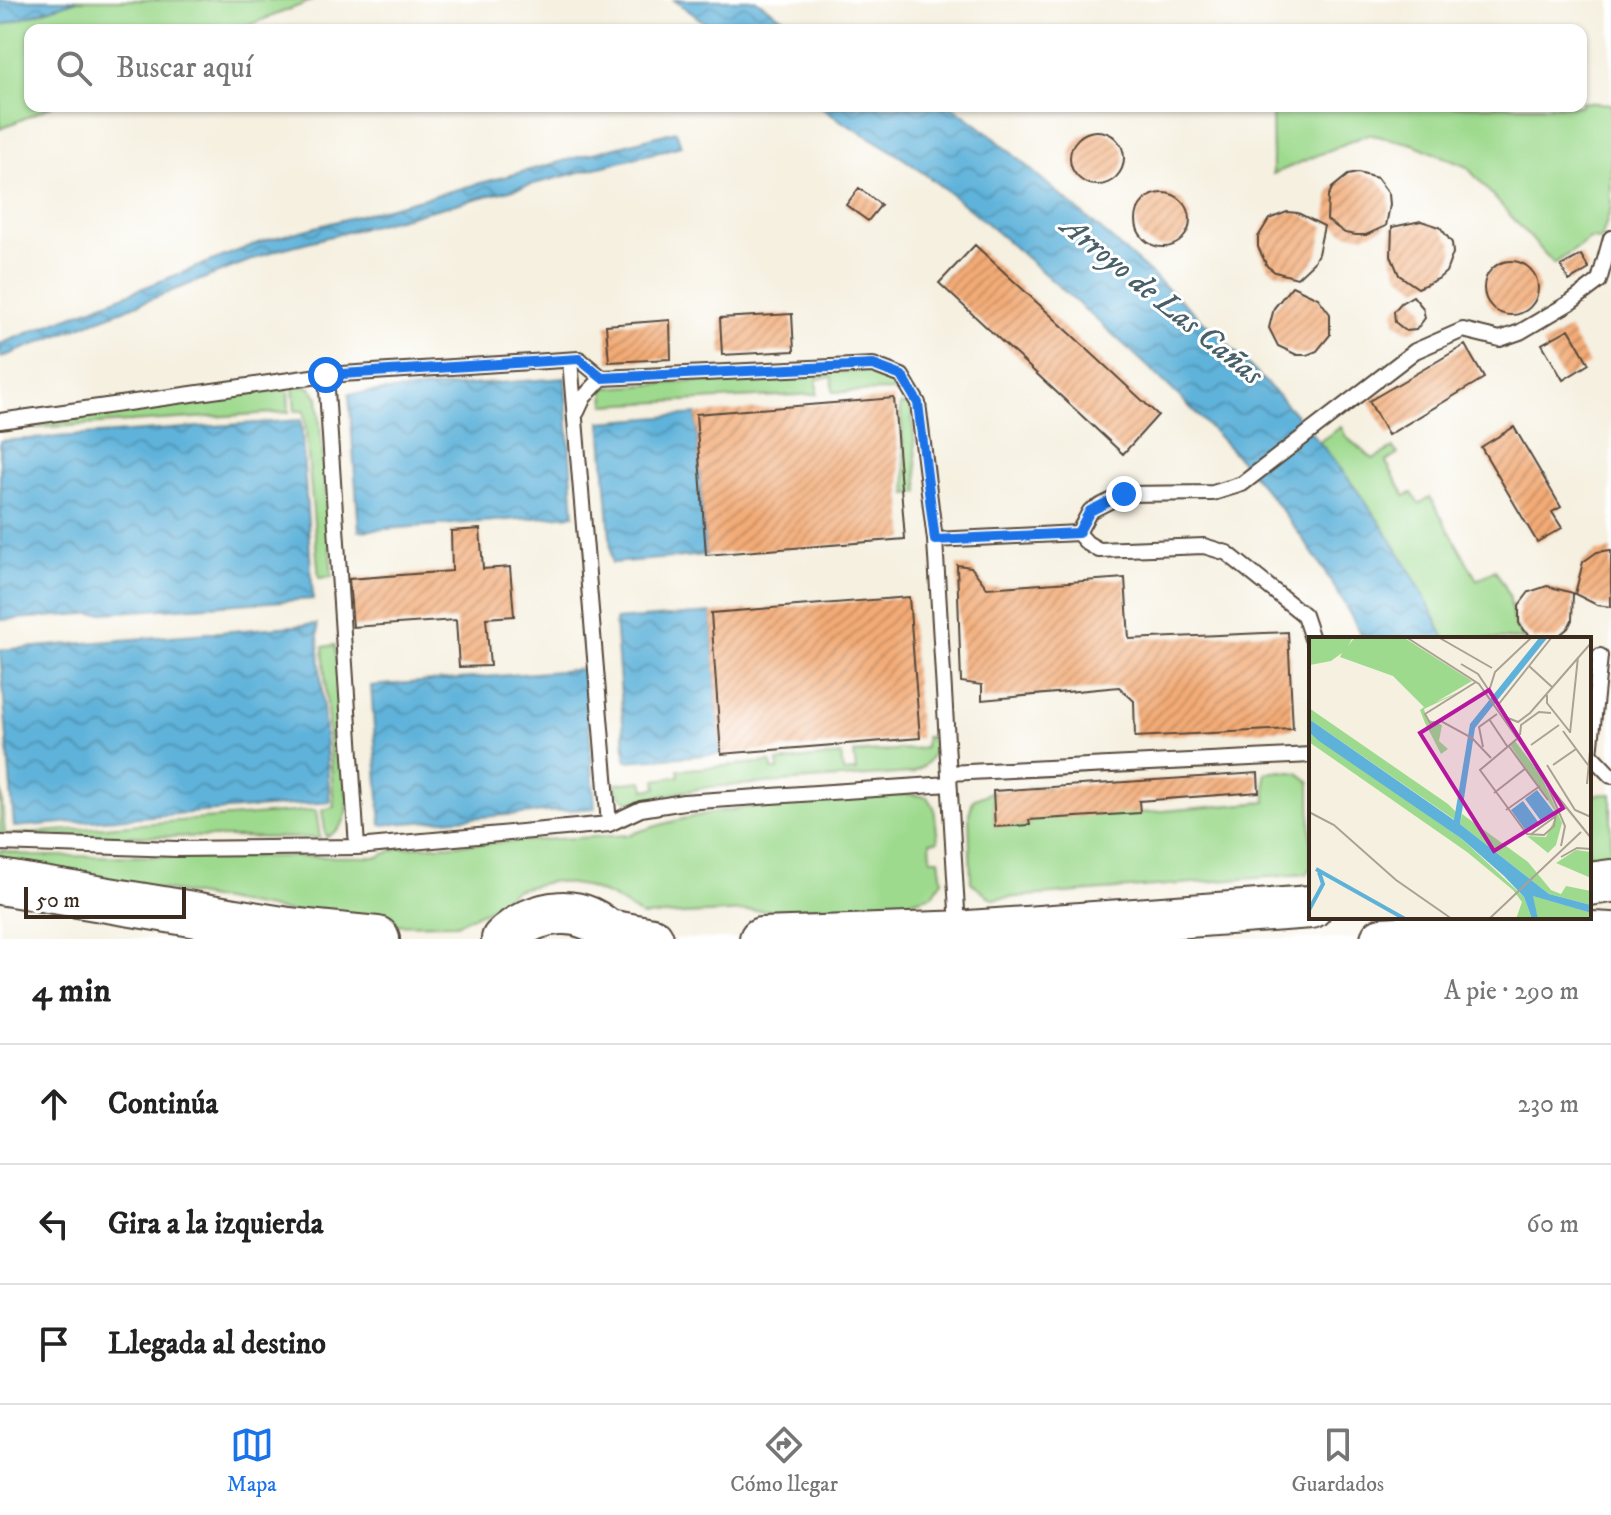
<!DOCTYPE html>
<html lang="es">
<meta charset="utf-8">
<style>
:root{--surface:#fff;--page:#f2f2f2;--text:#222;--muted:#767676;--line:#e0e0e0;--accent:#1a73e8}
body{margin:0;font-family:"IM FELL DW Pica",serif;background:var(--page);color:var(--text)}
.scale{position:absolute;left:24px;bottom:20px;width:162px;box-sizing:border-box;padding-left:8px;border:4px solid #3b2a1e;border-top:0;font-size:22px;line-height:28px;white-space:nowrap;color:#3b2a1e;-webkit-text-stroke:6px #fff;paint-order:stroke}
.stop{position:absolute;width:24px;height:24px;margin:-18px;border:6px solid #1a73e8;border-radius:50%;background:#fff}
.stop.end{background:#1a73e8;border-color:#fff;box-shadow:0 2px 8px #0008}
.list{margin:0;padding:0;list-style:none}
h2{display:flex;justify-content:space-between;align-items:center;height:104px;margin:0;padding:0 32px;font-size:34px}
h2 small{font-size:26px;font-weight:400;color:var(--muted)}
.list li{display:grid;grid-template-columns:52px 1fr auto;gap:24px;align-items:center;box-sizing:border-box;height:120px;padding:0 32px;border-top:2px solid var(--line)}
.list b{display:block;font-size:30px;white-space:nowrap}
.list em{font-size:26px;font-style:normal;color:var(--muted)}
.icon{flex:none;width:44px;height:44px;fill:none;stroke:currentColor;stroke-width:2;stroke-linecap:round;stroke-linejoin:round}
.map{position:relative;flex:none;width:1611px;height:939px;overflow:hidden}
.search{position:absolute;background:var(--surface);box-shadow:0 2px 6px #0004;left:24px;right:24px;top:24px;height:88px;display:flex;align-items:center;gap:20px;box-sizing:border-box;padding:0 28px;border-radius:16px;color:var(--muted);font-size:30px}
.sheet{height:464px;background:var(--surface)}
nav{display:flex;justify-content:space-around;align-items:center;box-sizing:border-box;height:112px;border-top:2px solid var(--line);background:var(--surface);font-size:22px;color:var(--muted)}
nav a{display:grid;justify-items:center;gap:4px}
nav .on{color:var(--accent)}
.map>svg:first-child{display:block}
.grass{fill:#9eda8e;stroke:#6c8256;stroke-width:2}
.water{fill:url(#water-waves);stroke:#4c6e7c;stroke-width:2}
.building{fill:url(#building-hatch)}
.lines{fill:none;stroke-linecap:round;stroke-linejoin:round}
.lane-casing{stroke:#57483b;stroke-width:18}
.primary-casing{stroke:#57483b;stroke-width:46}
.highway-casing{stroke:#57483b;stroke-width:48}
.lane{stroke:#fff;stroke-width:14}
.primary{stroke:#fff;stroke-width:42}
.highway{stroke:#fff;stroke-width:44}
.route{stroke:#1a73e8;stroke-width:10}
.labels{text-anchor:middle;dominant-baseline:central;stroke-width:6;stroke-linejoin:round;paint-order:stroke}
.water-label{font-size:32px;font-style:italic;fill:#496069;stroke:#fff}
.inset-river{fill:none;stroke:#5eb2da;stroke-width:4}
.inset-road{fill:none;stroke:#aba192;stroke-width:2}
.view{fill:#b5179e;fill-opacity:0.15;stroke:#b5179e;stroke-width:4}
.inset-edge{fill:none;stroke:#3b2a1e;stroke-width:4}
</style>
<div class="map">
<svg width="1611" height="939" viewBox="0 0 1611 939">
<defs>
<pattern id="water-waves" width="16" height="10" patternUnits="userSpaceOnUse" patternTransform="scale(2)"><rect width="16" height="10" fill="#5eb2da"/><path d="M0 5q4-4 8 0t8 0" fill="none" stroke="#4f91b0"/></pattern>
<pattern id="building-hatch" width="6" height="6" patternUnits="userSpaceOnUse" patternTransform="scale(2)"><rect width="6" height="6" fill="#f3ab76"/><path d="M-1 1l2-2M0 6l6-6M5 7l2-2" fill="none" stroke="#c68b60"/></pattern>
</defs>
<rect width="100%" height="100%" fill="#fff"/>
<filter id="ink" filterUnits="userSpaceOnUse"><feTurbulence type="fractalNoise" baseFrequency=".0125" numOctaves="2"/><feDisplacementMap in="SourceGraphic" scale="16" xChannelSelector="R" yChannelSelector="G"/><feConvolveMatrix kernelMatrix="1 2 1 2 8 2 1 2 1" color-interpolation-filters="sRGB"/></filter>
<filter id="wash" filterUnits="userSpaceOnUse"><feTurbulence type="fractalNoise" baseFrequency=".006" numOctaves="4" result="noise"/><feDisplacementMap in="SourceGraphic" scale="32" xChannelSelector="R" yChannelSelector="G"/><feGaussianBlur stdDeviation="1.8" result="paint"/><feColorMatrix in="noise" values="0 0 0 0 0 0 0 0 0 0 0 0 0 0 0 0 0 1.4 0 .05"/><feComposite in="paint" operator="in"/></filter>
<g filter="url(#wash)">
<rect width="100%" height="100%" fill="#f5f0e0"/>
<!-- grass -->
<path class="grass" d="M49,0H314L236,30H30V106H52L0,129V18Z
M1581,102L1611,104V208L1601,240L1590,239L1554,264L1467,167L1413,144L1368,134L1273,174L1272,106H1581Z
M863,370C883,375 899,381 909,399L903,400L901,391L833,392L832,377L817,379V394L605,405L604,388Z
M293,385L309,387L318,397L332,577L319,578L304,411H295Z
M288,388L289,412L2,430Z
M911,404L919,492L907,494L900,405Z
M1341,427L1346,437L1373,459L1393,448L1398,454L1386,462L1405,496L1412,493L1419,504L1430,497L1477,580L1495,570C1500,579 1508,589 1510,599C1512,616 1511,626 1525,639H1445L1364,500L1319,442Z
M335,645L348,809C344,824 339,831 326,837L322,810L334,807L323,647Z
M935,736C935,755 929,765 912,773L709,787L630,802C621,797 616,793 615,784L643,781L645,790L657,788L656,780L679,776L678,770L771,762L772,770H778V762L841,755L843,772L856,771L854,753L925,748L926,737Z
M1281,771L1298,773L1310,782L1311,867L1306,874L992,899L971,882L969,814L973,800L993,791L995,826L1029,825L1028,788L1047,787L1140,813L1266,802L1265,773Z
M0,778L5,835L316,810L320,838L5,835L0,834Z
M910,794L927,797L934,807L938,841L930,842L931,859H939L942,880L933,895L901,904L642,916L612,897L584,886L553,881L515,890L488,910L456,924L366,925L0,861V850L32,856L378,857L398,848L629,835C719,802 815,802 910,794Z
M1611,794V851L1589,858V795Z"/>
<!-- water -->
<path class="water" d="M0,0H77L0,26Z
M674,0H756L801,30H715Z
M819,106H952L992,136C1165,288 1347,422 1445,639H1363C1293,499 1190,402 1074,300C1021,253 968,205 911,164C882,142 848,128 819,106Z
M676,131L681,146L277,250L0,358V344L263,241Z
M565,378L574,515L359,531L349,394Z
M696,414L706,555L612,563L601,422Z
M301,420L313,599L0,620V441Z
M711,613L721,754L626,761L615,620Z
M317,624L330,802L14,827L0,650Z
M585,669L595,808L381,825L371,686Z"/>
<g id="blocks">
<!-- building -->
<path class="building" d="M1070 158a27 27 0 1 1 54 0a27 27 0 1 1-54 0Z
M1358,173L1377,178L1389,194L1390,205L1386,226L1366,235H1356L1345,233L1327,220L1328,197L1332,188L1348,175Z
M859,188L881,205L868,221L846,205Z
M1136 220a27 27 0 1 1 54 0a27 27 0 1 1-54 0Z
M1287,212L1298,213L1324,226L1318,254L1313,263L1297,278L1275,272L1267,266L1258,247V237L1269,219Z
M1421,221L1440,227L1452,243L1453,253L1446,272L1438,279L1418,288L1399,275L1391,256L1392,227Z
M975,245L1158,415L1123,454L939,283Z
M1581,255L1589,269L1569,281L1561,266Z
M1484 288a27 27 0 1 1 54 0a27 27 0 1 1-54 0Z
M1292,286L1318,298L1330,314V335L1317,351L1307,355H1297L1278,346L1269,328L1274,308Z
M1413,296L1423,308L1425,318L1416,330L1406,331L1395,322L1394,311L1401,303Z
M792,314L794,351L722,355L720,318Z
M670,320L671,359L609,362L606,325Z
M1569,329L1589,364L1563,380L1542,344Z
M1465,345L1484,378L1388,435L1369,401Z
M894,398L905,539L706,555L696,414Z
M1514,427L1561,507L1552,512L1562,528L1537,542L1481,447Z
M480,529L483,569L510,567L514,616L486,618L490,666L459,667L456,620L353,627L349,579L452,571L451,531Z
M1611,550V607L1597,605L1575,594L1583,562L1597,552Z
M957,565L971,567L987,588L1125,578L1129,639L1288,632L1293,729L1135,737L1134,701L1119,687L982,700V685L961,682Z
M1547,586L1573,593L1572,620L1568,628L1555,639H1535L1523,630L1519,623V605L1529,592Z
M909,597L920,738L721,754L711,613Z
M1258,773L1259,792L1139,801L1140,813L1029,820L1030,825L995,827L993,791Z"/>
</g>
</g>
<g filter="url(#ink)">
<use href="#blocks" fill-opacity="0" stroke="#57483b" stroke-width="2"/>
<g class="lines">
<defs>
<path id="lane" d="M570,360L609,824
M326,375L357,847
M577,412L584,397L602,378
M0,421L326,375L579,359L602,378L873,365L902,376L918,403L935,540L958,927
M1078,533L1087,543L1099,550L1204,546L1227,553L1304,615L1312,639
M935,540L1078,533L1090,511L1124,494L1213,493L1242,484L1415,351L1463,330L1500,339L1520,332L1571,302L1599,281L1611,238
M1600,656L1590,754L1611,776
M949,773L1311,755
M0,843L177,849L357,847L609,824L641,809L684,802L949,784"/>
<path id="primary" d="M1589,884L1611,881
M608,931L652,939
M503,939C534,909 585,900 614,939
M761,939L969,932L1311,907
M1382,939L1533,930L1611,934"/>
<path id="highway" d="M0,882L288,930L377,939"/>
</defs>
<!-- lane casing -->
<use href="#lane" class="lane-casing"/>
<!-- primary casing -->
<use href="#primary" class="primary-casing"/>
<!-- highway casing -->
<use href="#highway" class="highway-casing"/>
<!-- lane -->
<use href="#lane" class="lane"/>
<!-- primary -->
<use href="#primary" class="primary"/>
<!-- highway -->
<use href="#highway" class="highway"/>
</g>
</g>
<g class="lines" filter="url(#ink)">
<!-- route -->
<path class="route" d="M326,375L579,359L602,378L873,365L902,376L918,403L935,540L1078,533L1090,511L1124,494"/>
</g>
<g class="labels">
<!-- water labels -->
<g class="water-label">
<text transform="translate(1162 301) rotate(39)">Arroyo de Las Cañas</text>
</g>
</g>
<!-- overview -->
<g transform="translate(1309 637)">
<rect width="282" height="282" fill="#f5f0e0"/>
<path d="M0,0H44L39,9L46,0H94L163,44L127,65L161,50L115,72L118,82L133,88L130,104L139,112L132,117L116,86L111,73L115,70L84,39L31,20L33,16L22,24L1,28ZM0,71L139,167L147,175L146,183L0,82ZM0,95L153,202L215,260L223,282H207L213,265L204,253L158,215L0,105ZM206,104L232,138L253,186L247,208L239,216L218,199L237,200L248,177L201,108ZM153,177L219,225L242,253L252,257L257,249L282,254V268L240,257L151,187ZM267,213L282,215V241L247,226ZM222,258L282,276V282H229Z" fill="#9eda8e"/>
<path d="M239,0L166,91L151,187L240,257L282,268V276L224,259L229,282H223L215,260L195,239L153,202L10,104L0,95V82L145,183L161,87L230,1ZM228,153L245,175L232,184L216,162ZM214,164L230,186L218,195L202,173Z" fill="#5eb2da"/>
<path class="inset-river" d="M7,232L96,282M0,273L14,247L10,235"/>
<path class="inset-road" d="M97,0L170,47L235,139M129,0L183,31M152,27L169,37L179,52M220,29L243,50M167,45L116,77L121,86L132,84L163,101L182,121M181,51L186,35L223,0M238,58V66L261,95M189,68L243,0M199,81L209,85L221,76L282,6M180,82L198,109M254,94L279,128M261,96L269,20M211,98L212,88L230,75L242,76M209,101L171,133L218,197L235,198L245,189L247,176M199,108L239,163M222,108L250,88M174,110L170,90L188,77M238,128L266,173L282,180M244,128L267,112M233,136L256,189L252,209M278,147L282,103M245,155L282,201M185,156L217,131M197,173L231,149M0,175L25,188L87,243L143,282M221,198L247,179M252,220L268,211L282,212M180,282L272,195"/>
<path class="view" d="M180,53L254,171L185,214L111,96Z"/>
<rect width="282" height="282" class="inset-edge"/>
</g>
</svg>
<div class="scale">50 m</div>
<div class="stop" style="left:326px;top:375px"></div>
<div class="stop end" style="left:1124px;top:494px"></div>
<div class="search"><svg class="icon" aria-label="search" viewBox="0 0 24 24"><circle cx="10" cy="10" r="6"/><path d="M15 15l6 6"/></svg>Buscar aquí</div>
</div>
<section class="sheet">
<h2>4 min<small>A pie · 290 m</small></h2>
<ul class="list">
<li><svg class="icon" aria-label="ahead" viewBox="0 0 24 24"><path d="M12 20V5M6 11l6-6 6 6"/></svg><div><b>Continúa</b></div><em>230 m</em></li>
<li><svg class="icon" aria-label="left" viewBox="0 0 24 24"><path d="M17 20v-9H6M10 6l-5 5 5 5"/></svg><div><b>Gira a la izquierda</b></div><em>60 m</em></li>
<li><svg class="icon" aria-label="arrive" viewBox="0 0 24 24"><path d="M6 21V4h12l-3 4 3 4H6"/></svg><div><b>Llegada al destino</b></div></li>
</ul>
</section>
<nav>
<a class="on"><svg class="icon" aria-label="map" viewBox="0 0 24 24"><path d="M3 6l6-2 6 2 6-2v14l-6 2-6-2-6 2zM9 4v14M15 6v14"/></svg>Mapa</a>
<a><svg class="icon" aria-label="directions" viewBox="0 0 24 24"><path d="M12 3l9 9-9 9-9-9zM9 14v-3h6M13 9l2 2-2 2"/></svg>Cómo llegar</a>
<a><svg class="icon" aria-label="saved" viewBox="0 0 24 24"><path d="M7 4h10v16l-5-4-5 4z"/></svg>Guardados</a>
</nav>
